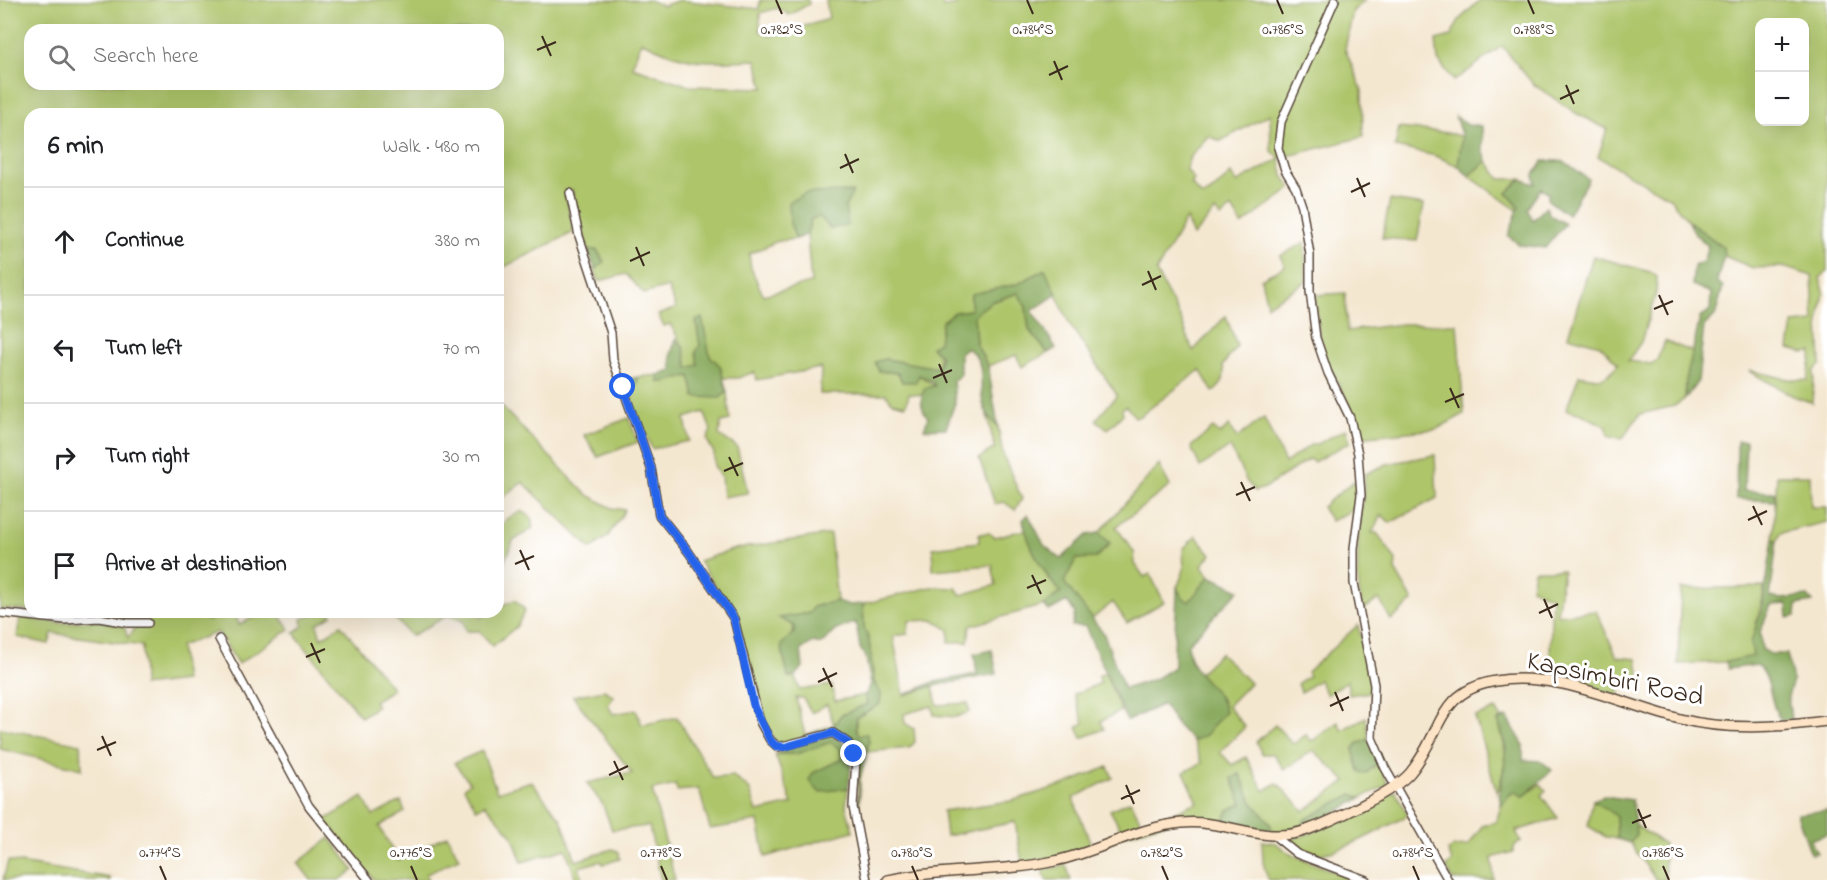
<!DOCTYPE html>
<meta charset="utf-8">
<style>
:root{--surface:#fff;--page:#f6f6f6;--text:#202124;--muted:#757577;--line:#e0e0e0}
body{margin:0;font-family:"Indie Flower",sans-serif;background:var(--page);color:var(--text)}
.controls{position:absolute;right:18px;top:18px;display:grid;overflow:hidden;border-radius:12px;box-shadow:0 6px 24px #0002}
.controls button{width:54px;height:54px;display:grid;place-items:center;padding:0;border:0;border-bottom:2px solid var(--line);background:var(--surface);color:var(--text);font:30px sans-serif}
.stop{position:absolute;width:18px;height:18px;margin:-14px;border:4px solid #2563eb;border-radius:50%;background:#fff}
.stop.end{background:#2563eb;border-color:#fff;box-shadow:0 2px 6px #0008}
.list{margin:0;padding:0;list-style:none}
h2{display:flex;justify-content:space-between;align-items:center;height:78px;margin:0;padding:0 24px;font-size:26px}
h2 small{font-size:20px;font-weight:400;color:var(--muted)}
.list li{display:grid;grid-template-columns:39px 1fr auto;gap:18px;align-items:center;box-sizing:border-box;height:108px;padding:0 24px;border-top:2px solid var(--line)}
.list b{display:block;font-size:22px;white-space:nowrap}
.list em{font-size:20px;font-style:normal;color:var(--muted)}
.icon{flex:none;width:33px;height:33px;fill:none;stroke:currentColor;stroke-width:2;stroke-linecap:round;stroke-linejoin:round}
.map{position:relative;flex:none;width:1827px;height:880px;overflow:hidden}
.search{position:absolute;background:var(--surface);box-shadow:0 6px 24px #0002;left:24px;top:24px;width:480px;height:66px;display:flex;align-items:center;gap:15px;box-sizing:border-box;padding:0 21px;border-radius:18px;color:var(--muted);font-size:22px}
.panel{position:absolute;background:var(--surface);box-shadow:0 6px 24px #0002;left:24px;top:108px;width:480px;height:510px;border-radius:18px}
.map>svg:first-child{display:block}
.green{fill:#aec56b;stroke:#747844;stroke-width:1.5;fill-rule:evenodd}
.forest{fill:#8aaa5f;stroke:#626a3e;stroke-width:1.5}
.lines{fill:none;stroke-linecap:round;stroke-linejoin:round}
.street-casing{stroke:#574639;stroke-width:10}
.secondary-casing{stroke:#574639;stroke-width:12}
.street{stroke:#fff;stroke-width:7}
.secondary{stroke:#fee4c6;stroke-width:9}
.route{stroke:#2563eb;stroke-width:8}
.ticks{fill:none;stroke:#3b2a1e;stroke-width:2}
.labels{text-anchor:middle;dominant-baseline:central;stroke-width:6;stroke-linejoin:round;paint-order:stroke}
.street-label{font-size:27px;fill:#3b2a1e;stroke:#fff}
.ticks-label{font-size:15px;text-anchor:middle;fill:#3b2a1e;stroke:#fff;stroke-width:6;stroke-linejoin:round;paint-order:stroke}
</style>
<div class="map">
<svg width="1827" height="880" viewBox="0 0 1827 880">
<rect width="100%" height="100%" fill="#fff"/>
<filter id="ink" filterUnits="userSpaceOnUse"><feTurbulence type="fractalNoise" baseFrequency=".0167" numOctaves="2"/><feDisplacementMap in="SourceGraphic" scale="12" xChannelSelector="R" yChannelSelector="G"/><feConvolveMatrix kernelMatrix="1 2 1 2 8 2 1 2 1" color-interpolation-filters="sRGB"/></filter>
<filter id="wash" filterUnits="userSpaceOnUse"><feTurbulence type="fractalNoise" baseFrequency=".008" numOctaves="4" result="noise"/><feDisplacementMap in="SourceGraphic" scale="24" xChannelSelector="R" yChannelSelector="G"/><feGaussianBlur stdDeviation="1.35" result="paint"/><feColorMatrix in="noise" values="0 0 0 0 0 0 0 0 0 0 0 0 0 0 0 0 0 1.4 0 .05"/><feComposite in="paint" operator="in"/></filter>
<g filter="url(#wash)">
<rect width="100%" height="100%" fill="#f4e7d0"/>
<!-- green -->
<path class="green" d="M0,0H650L663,6L679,0L759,9L760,0H808L809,4L790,15L777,8L760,13V31L771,36L829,19L826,0H941L943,7L957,5L956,0H1365L1353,11L1345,49L1362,90L1363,137L1280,158L1283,176L1292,188L1242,225L1232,208L1221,217L1215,211L1193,236L1186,219L1156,272L1181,319L1193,351L1226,316L1237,346L1223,365C1225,378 1224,384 1213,392L1200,370L1140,416L1135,417L1126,406L1122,409L1123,414L1108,429L1096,420L1117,395L1070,325L1045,269L1018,284L971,295V310L954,312L942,322L938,368L885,359L879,371L919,375L935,386L925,388L922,395L909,394L906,405L892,402L886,394H820L821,368L757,380L754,372L738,378H723L720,366L710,356L696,322L700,345L699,365L688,368L684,348L670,324L664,326L658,315L676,308L668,287L644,294L626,274L599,281L595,270L604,262L597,250H588L572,190L565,192L574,232L498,270V114H30V610L0,609ZM30,30H498V84H30ZM641,41C689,65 704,62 756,60L764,88L690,86L632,67ZM1270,114L1271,150L1280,159L1236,183L1231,174L1211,192L1202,196L1191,184L1194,180L1186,169L1190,157L1208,136L1221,141ZM845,207L811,219L807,234L811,283L763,295L751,268L749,254L778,241L796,239L790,223Z
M1480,0H1827V272L1820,278L1824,291L1819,322L1821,364L1814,371L1813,403L1793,396L1749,371C1771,373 1786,382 1808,380L1812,352L1803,353L1789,349L1793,324L1814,322L1812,276L1783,267L1753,268L1724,256L1723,247L1688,221L1669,197L1598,157L1607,129L1576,113L1533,84L1502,46L1454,81L1438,60L1436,40L1451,36L1459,20ZM1760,22H1804V122H1760Z
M1399,128C1420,131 1444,130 1462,137L1458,166L1436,156L1395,147Z
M1487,161L1500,179H1521L1507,193L1519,207L1517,210L1469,176Z
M1390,200L1424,205L1417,241L1382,238Z
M1305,242L1306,282L1267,305L1261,279L1285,266L1280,256Z
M1593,256L1650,272L1657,277L1656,293L1641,342L1628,361L1651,364L1657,360L1665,341L1693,352L1685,399L1674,406L1640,414L1622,439L1608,435L1607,427L1582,414L1566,410L1579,375C1600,379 1604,382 1618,364L1600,345L1568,336Z
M1018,293L1026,307L1029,330L1048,353L1022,367L1016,355L988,366L976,344L974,315L991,302Z
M1345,293L1347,331L1402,324H1457L1464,414L1437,429L1359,437L1346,398L1328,365L1319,334L1315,295Z
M658,375V382C671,383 678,377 690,376L720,398L727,392L730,420L721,422L719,435L737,447L748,493L723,497L721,476L714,466V453L707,440L711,430L704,412L685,418L689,441L652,449L631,400L639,377Z
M498,403L586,494L612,508L625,510L608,536L591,549L523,482L498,501Z
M987,416L998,427L1003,455L1022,499L1015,510L1004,502L995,504L979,458L995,448Z
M629,418L638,442L598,457L584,435Z
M1264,418L1285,463L1312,444H1317L1346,429L1350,442L1314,462L1309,459L1265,488L1255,491L1247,482L1230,447L1200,467L1191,447L1213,428L1220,434L1229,426L1237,438Z
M1435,455L1437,498L1390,523L1382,515L1372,533H1377L1396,560L1395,570L1413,601L1391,620L1379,599L1363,610C1351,564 1362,520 1365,474L1387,464Z
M1159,465L1170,486L1116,527L1134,552L1135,564L1144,577L1150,574L1164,602L1127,623L1113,602L1093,618L1080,606L1064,582L1076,559L1096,558L1110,544L1099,533Z
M1777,475H1810L1811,507H1827V522L1780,533L1777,541L1773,539Z
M1354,481L1357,490L1355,509L1331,521L1322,507Z
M522,511L531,517L533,528L513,541L505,561L498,556V529L507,519Z
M1025,530L1048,578L1061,592L1044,605L970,626L968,642H949V630L934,620L909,621L908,634L893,636L904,695L933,686L937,705L968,703L969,712L956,717L934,715L932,706L904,714L905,723L914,729L915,742L909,748L867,752L869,741L867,734L859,736L856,729V718L881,694L874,682L869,640L864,628L863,604L931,587L956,588L961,595L996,585L992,565L933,570V548L979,542V534L989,533L995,537Z
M830,534L837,601L813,607L810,613L780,618L794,625L788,677H795L800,690L832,685L835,701L865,695L867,704L841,715L834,725L827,704L812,713L803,698H796L805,735L801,740L782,745L775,741L760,711L737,620L699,561L735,549Z
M1196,536L1211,554L1202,566L1210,576L1189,602L1182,597L1177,588L1184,570L1183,549Z
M1534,570H1563L1557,615L1596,611L1617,657L1637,659L1640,678L1619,680V696L1549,679L1552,597L1531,588Z
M1764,587C1762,611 1750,633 1753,657L1726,662L1678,664L1681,589Z
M515,600L525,610L517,626L493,646L479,631H466L463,621L448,615L411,636L389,612H477L480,618L489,612H498V607Z
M95,612L194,614L209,620L221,612H235L239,625L263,612H277L290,629L238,664L218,632L180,646L185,681L143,686L142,646L52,633L49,644L17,637L20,617L62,623L96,620L124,626L128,638L138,624H150L149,620L128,621L94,614Z
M319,612H330L332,615L317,624L321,638L341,625L393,689L374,701L377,706L361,717L294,633L303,626L302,619Z
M1358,625L1370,676V692L1349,695L1347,681L1327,695L1319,680L1301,692L1298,683L1309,676L1307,672Z
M1220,653L1250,683L1228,706L1245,727L1220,752L1232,765L1246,757L1264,791L1277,783L1304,811L1346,781L1313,750L1284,770L1274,754H1262L1256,742L1275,725L1293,744L1306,735L1312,741L1338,722L1342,730L1366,717L1369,739L1357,744L1365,773L1379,763L1388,785L1361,798L1352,794C1328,810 1303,834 1272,832L1270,823L1252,802L1240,774L1232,779L1242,804L1228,810L1224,821L1177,820L1124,835L1110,810L1130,801L1143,825L1198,802L1184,772L1202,763L1193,741L1206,735L1223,701L1198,674Z
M1105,673L1121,711L1101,721L1104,729L1082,738L1077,727L1084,723L1074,694L1101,683L1098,676Z
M604,690L614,696L608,705L613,714L636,710L642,725L677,717L713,778L733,776L750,790L757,812L792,804L775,754H796L831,742L841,750L842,759L813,773L820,792L848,788L846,807L853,831L765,857L758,821L710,829L699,789L677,791L676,785L652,790L675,880H661L649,826L612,830L603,805L587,783L632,773L573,696Z
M1496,709L1502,719L1498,721C1508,754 1507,761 1497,793L1475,717Z
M0,728L81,744L82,769L0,749Z
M482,751L497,792L531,781L561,819L576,861L612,849L618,851L620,859L603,864L601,861L579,867L583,880H576L566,849L522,862L512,835L485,804L477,809L464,788L470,783L454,763Z
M1108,767L1113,778L1073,798L1092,847L1060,857L1022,863L1015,822L946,836L943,811L1011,801L1066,784Z
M1540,784L1546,790L1541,795L1558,818L1516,831L1521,842L1515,845L1513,852L1492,858L1494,880H1453L1446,866L1452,862L1448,851L1453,847L1468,846L1482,826L1496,822L1501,806L1509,794L1517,792L1523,797Z
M1395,791L1408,815C1388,826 1333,858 1311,854C1301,852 1294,847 1286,841L1316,831Z
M363,797L373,816L401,801L405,812L379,826L398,860L447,835L459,858L426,874L428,880H374L325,820Z
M1593,800L1616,816L1617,839L1606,837L1588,826Z
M1635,825L1664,844L1665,880H1656L1630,843L1636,834Z
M330,838L354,870L340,880H311L298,863Z
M1262,841L1276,843L1290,854L1355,880H1268L1263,862Z
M8,861L110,878V880H3Z
M1066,865L1071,880H1046L1043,870Z"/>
<!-- forest -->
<path class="forest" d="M1455,116L1468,125L1482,126L1483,150L1487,161L1469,176L1458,166L1462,137Z
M1543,161H1564L1588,179L1568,215L1548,200V192L1541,188L1527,209L1533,220L1546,207L1550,215L1565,224L1545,248L1520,245L1508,236L1519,207L1507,193L1521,179L1535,184L1534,174Z
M853,192L845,207L848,225L831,229L820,217L811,219L807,234L796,239L790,223L789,202L806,193Z
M1688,221L1723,247L1724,256L1717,281L1723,287L1715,316L1704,326L1698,381L1685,399L1686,380L1700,318L1710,310L1711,293L1692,285L1694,266L1703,262L1708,246L1696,235Z
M588,250H597L604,262L595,270Z
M1045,269L1057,294L1032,311L1056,348L1048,353L1029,330L1026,307L1018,293L991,302L974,315L976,344L988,366L998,427C991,420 985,413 983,403C978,384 988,359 966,348L960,353V375L953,381L955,403L946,428L924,429L928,418C921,408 919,400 925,388L935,386L932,381L919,375L916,382H902L898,373L879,371L875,362L885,359L938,368L941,356L931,347L939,342L942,322L954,312L971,310V294L1018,284Z
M702,318L710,356L720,366L727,392L720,398L695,397L690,376C678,377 670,383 658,382V375L672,371L671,354L676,339L684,348L688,368L698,365L696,352L700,345L696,321Z
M639,377L631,400L625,379Z
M1737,441H1746L1744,491L1775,492V501L1736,499Z
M1028,514L1044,545L1061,559L1087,535L1099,533L1110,543L1096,558L1076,559L1064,582L1104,634L1124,689L1155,679L1174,667C1173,640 1177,615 1177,588L1182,597L1189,602L1210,576L1239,590L1188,644C1187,674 1219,684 1225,711L1206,735L1193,741L1178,726L1163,704L1127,721L1085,626H1072L1075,613L1067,601L1049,611L1044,605L1061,592C1043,573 1028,546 1023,520Z
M1773,539L1777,541L1770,597L1782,599L1808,596L1813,602L1797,605L1796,616L1788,618L1787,604L1771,605L1760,632L1762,649L1770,654H1787L1793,681L1788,696L1791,720H1781C1768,704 1773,678 1757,665L1728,669L1726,662L1753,656L1751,642L1762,609Z
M837,601L849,605L863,604L864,628L869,640L874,682L881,694L880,704L856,718V729L859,735L867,734L869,741L860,780L859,823C853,800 871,732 833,730C823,730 811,736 801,740L805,735L834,725L841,715L867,704L865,695L871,684L866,658L860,648L856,622L836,630L821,644L813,642L801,650L803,667L795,677H788L781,645L794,633V626L779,618L810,613L813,607Z
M151,612H221L209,621L194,614Z
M992,650L997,674L933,686L904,695L934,682L977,674L974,654Z
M1507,717L1523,744V760L1541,761L1552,770L1523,797L1517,792L1510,794L1501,806C1496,788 1506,773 1506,754C1507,743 1501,731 1498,721Z
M828,736C856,741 852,767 848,788L819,792L809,780L813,773L842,759L841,750L831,742L796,754H775Z
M1369,739L1379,763L1365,774L1359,771L1353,750L1357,744Z
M1240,774L1252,802L1270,823L1272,832L1224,821L1228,810L1242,804L1232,778Z
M1352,794L1361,798L1324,819L1302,827L1304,820Z
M1604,796L1632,800L1636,834L1630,843L1617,839L1616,816L1593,800Z
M1827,810V834L1810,840L1817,853L1811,854L1797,814Z"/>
</g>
<g filter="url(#ink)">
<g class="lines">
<defs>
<path id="street" d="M1335,0L1281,122L1278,148L1285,170L1296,188L1302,206L1310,255V291L1316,338L1328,373L1350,418L1358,454L1361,495L1354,548V583L1374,685L1372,738L1385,768L1448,880
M570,193L579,236L611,333L613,360L651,468L659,515L688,551L734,619L760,722L770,740L778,747L833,733L848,743L856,759L853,807L867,880
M0,613L65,620L99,618L128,623H148
M219,639L309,806L369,880
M1276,837L1297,854L1366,880"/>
<path id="secondary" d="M888,880C943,868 1000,873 1055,861C1099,852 1137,827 1182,823C1228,819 1263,846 1307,830C1332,821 1394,792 1410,773C1442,735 1436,691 1496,681C1554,670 1624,705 1680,719C1728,731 1778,727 1827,721"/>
</defs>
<!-- street casing -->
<use href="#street" class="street-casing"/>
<!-- secondary casing -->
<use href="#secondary" class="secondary-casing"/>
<!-- street -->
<use href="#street" class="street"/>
<!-- secondary -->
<use href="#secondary" class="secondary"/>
</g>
</g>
<g class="lines" filter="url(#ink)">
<!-- route -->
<path class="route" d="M623,387L651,468L659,515L688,551L734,619L754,707L770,740L776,746L785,747L833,733L848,743L854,754"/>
</g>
<!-- ticks -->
<path class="ticks" d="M776,0L782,14M1027,0L1033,14M1277,0L1283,14M1528,0L1534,14M542,36L551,56M537,50L556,42M1054,61L1062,80M1049,75L1068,66M1566,85L1574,104M1560,99L1579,90M845,154L853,173M840,168L859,159M1357,178L1365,197M1351,192L1370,183M636,247L644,266M630,261L650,252M1148,271L1156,290M1142,285L1161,276M1659,295L1668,315M1654,309L1673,301M939,364L947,383M933,378L952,370M1450,388L1459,408M1445,402L1464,394M729,457L738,476M724,471L743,463M1241,482L1250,501M1236,495L1255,487M1753,506L1762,525M1748,520L1767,511M520,550L529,570M515,564L534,556M1032,575L1041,594M1027,588L1046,580M1544,599L1552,618M1539,613L1558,604M311,643L320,663M306,657L325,649M823,668L832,687M818,682L837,673M1335,692L1343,711M1330,706L1349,697M102,736L111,756M97,750L116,742M614,761L623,780M609,775L628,766M1126,785L1134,804M1121,799L1140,790M1638,809L1646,828M1632,823L1651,815M160,866L166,880M411,866L417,880M661,866L667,880M912,866L918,880M1162,866L1168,880M1413,866L1419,880M1663,866L1669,880"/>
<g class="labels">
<!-- street labels -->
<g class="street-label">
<text transform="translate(1615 680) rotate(12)">Kapsimbiri Road</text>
</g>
</g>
<g class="ticks-label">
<text x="1534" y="34">0.788°S</text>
<text x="782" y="34">0.782°S</text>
<text x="1033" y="34">0.784°S</text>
<text x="1283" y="34">0.786°S</text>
<text x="160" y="857">0.774°S</text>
<text x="411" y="857">0.776°S</text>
<text x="661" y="857">0.778°S</text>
<text x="912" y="857">0.780°S</text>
<text x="1162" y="857">0.782°S</text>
<text x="1413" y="857">0.784°S</text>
<text x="1663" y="857">0.786°S</text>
</g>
</svg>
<div class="controls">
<button>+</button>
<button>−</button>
</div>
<div class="stop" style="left:623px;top:387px"></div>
<div class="stop end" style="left:854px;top:754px"></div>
<div class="search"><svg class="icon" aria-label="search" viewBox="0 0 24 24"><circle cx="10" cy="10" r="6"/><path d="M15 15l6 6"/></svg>Search here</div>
<section class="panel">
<h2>6 min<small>Walk · 480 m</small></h2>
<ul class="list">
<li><svg class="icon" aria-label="ahead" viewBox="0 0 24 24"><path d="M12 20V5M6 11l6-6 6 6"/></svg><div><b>Continue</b></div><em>380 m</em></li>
<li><svg class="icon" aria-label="left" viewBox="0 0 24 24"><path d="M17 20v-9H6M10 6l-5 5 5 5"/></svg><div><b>Turn left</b></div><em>70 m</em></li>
<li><svg class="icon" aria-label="right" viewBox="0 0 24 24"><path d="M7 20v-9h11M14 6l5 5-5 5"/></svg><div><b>Turn right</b></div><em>30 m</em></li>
<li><svg class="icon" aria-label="arrive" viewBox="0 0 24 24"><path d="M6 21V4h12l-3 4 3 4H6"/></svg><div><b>Arrive at destination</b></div></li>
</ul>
</section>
</div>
